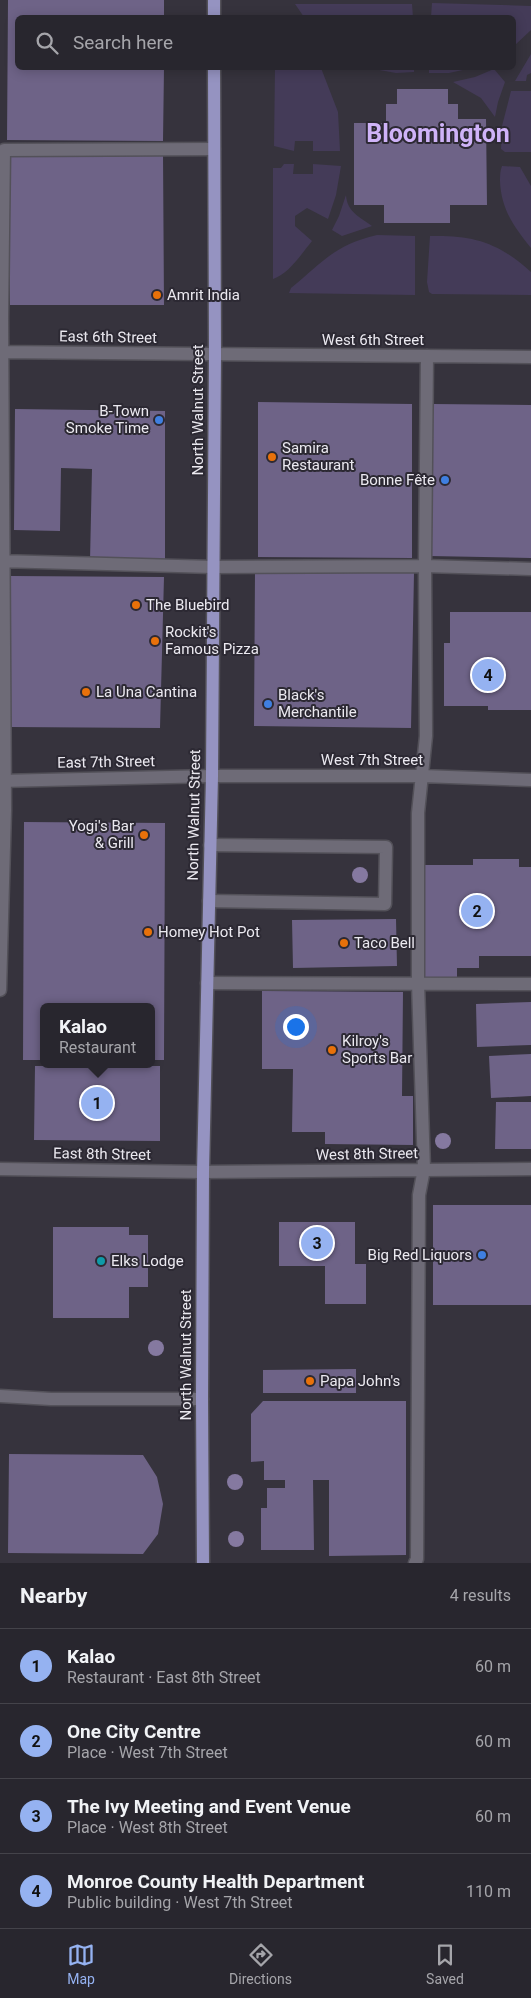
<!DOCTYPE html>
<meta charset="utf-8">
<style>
:root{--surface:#28262e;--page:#34323a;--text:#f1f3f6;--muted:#a5a5aa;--line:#44434a;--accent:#95b2f1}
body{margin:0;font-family:Roboto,sans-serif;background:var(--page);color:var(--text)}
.you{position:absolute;left:295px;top:1026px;width:18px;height:18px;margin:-12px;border:4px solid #fff;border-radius:50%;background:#1a73e8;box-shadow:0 0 0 8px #1a73e833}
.badge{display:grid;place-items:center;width:32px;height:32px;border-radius:50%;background:var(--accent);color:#111;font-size:16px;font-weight:700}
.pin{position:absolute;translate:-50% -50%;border:2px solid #fff;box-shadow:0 1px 5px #0006}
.popup{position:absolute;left:40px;top:1003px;width:115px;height:65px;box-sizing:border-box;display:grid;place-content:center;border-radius:8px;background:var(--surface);filter:drop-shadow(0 1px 4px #0005);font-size:16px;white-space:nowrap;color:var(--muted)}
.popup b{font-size:19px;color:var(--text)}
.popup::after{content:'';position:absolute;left:50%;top:100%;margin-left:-10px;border:10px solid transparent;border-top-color:var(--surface)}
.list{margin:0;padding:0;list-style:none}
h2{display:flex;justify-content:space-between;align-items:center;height:65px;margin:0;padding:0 20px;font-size:21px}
h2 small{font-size:16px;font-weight:400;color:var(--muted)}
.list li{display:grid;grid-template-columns:32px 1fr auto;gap:15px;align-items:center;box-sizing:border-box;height:75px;padding:0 20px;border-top:1px solid var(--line)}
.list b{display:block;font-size:19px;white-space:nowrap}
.list p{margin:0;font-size:16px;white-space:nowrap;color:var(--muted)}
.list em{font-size:16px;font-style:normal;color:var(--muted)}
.icon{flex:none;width:28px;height:28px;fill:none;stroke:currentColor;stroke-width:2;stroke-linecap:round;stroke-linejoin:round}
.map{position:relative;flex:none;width:531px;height:1563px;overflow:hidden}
.search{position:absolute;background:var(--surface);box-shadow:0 2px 12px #0003;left:15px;right:15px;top:15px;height:55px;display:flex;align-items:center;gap:12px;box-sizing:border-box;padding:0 18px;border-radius:8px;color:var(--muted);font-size:19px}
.sheet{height:365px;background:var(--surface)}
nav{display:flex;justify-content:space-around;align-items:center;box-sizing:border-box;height:70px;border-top:1px solid var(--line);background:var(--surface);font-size:14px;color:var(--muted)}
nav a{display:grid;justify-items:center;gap:2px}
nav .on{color:var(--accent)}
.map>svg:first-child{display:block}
.green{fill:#443b58}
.building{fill:#6e6387}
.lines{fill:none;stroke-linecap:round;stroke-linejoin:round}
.minor-casing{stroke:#535159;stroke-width:15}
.major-casing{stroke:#535159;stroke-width:15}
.minor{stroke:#6e6b77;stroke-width:12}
.major{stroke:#9593c1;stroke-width:12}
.tree{fill:#8579a0}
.food-dot{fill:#e8710a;stroke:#2c2933;stroke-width:2}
.shop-dot{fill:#3f7fe0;stroke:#2c2933;stroke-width:2}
.culture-dot{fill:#0f9aa8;stroke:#2c2933;stroke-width:2}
.labels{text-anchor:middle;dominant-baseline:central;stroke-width:4;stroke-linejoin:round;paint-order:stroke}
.poi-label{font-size:15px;fill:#ebe9f0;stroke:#2c2933;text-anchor:start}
.street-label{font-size:15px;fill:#ebe9f0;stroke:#2c2933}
.town-label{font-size:25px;font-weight:bold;fill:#cfb3f8;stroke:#2c2933}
</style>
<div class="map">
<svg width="531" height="1563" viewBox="0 0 531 1563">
<rect width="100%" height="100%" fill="#36333d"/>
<!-- green -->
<path class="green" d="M432,3L531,6V30L514,46V18L431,17Z
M295,4H412L413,17H304Z
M531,54V73L527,75L526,81H515Z
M275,68H321L338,112L340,151H313V141H295L294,151L274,146Z
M368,68H414V72L396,73Z
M429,68H472L449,73H429Z
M494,69L505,82L498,102L495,117L481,98L453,82L475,77Z
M511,91H531V152H505L501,149L502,126Z
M284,164H294L293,174H313V164L341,166L336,195L328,219L307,208L295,216V226L312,241C302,253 289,274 273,279V168H281Z
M502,166L520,167L531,186V248C514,227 501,209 500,181C500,176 500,171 502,166Z
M346,195C347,212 360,217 372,226L342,236L332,230L339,216Z
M377,235L415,236V295L289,293L291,288C323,262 334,245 377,235Z
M430,236C473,235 498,242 531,272V295L432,294L429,292L427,282Z"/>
<!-- building -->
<path class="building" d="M8,0H164V18H18V68H164L163,141L7,140Z
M397,89H448V104H458V119H486L487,205H450V223H384V205H354V123H386V104H397Z
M8,153H163L164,305H10Z
M258,402L412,404V558L258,557Z
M432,404L531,405V558L429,556Z
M15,409L165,411V562L90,561L92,469L61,468L60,531L14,530Z
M255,571L414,573L411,728L254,726Z
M11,576L164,577L160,728L11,727Z
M450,612H531V710H488V706H444V643H450Z
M24,822L165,823L164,1060H151V1007H43V1060H23Z
M473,859H519V867H531V956H479V968H457V977H424V865H473Z
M396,919L397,966L293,968L292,920Z
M262,991L403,992L402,1096H413V1145L325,1144V1132H292L293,1069H262Z
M531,1002V1045L477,1047L476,1004Z
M531,1054V1096L491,1098L489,1056Z
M35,1066H160V1141L34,1140Z
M496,1102H531V1149H495Z
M433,1205H531V1305H433Z
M279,1222H355V1264H366V1304H325V1266H279Z
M53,1227H129V1235H148V1287H129V1318H53Z
M356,1369V1393H263V1370Z
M263,1401H406V1555L329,1556V1480H313L314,1550H261V1508H267V1488H285V1480H264V1461L251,1462V1414Z
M9,1454L143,1455L157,1477L163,1504L158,1534L143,1554L8,1553Z"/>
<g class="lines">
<defs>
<path id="minor" d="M0,352L531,357
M0,561L213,567L425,566L531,569
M0,781L212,776H422L531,780
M209,901L385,904L386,847L210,845
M207,983L531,984
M0,990L5,810L2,319L4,150L214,149
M0,1169L203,1172L531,1169
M0,1396L51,1399H202
M415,1563L417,1559L419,1195L424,1169L418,983V813L426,736L425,566L427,356"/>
<path id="major" d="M214,0V18
M203,1563L202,1399L203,1172L212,776L215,355L214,68"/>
</defs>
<!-- minor casing -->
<use href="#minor" class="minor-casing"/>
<!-- major casing -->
<use href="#major" class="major-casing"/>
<!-- minor -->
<use href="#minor" class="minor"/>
<!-- major -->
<use href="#major" class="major"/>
</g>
<!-- trees -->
<g class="tree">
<circle cx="360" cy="875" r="8"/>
<circle cx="443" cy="1141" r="8"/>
<circle cx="156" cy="1348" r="8"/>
<circle cx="235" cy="1482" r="8"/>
<circle cx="236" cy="1539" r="8"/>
</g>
<!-- markers -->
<g class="food-dot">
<circle cx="157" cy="295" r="5"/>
<circle cx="272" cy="457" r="5"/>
<circle cx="136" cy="605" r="5"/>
<circle cx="155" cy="641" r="5"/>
<circle cx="86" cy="692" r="5"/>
<circle cx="144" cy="835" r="5"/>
<circle cx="148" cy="932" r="5"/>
<circle cx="344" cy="943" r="5"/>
<circle cx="332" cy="1050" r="5"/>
<circle cx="310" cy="1381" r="5"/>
</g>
<g class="shop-dot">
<circle cx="159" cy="420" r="5"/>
<circle cx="445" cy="480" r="5"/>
<circle cx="268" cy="704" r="5"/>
<circle cx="482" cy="1255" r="5"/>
</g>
<circle class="culture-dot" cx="101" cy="1261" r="5"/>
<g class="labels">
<!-- poi labels -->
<g class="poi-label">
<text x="167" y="295">Amrit India</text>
<text x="149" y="411" text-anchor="end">B-Town<tspan x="149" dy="17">Smoke Time</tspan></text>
<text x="282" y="448">Samira<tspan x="282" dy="17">Restaurant</tspan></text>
<text x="435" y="480" text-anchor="end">Bonne Fête</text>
<text x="146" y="605">The Bluebird</text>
<text x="165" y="632">Rockit's<tspan x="165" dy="17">Famous Pizza</tspan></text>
<text x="96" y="692">La Una Cantina</text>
<text x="278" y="695">Black's<tspan x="278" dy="17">Merchantile</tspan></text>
<text x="134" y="826" text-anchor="end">Yogi's Bar<tspan x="134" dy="17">&amp; Grill</tspan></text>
<text x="158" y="932">Homey Hot Pot</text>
<text x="354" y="943">Taco Bell</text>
<text x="342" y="1041">Kilroy's<tspan x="342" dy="17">Sports Bar</tspan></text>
<text x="472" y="1255" text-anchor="end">Big Red Liquors</text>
<text x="111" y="1261">Elks Lodge</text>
<text x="320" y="1381">Papa John's</text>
</g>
<!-- street labels -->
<g class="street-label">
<text transform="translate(108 337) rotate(1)">East 6th Street</text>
<text x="373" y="340">West 6th Street</text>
<text transform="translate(198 410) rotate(-90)">North Walnut Street</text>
<text x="372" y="760">West 7th Street</text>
<text transform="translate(106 762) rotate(-1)">East 7th Street</text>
<text transform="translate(194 815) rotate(-89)">North Walnut Street</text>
<text transform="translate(102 1154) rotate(1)">East 8th Street</text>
<text transform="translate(367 1154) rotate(-1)">West 8th Street</text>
<text transform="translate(186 1355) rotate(-90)">North Walnut Street</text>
</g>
<!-- town labels -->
<g class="town-label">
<text x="438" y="133">Bloomington</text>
</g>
</g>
</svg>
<div class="you"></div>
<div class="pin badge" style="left:97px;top:1103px">1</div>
<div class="popup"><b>Kalao</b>Restaurant</div>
<div class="pin badge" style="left:477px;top:911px">2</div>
<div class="pin badge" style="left:317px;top:1243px">3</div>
<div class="pin badge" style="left:488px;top:675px">4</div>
<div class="search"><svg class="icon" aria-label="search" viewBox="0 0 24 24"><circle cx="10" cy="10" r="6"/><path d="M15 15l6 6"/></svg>Search here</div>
</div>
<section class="sheet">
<h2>Nearby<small>4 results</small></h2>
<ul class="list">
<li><span class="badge">1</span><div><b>Kalao</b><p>Restaurant · East 8th Street</p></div><em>60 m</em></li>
<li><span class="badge">2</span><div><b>One City Centre</b><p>Place · West 7th Street</p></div><em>60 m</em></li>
<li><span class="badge">3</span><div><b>The Ivy Meeting and Event Venue</b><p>Place · West 8th Street</p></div><em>60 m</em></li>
<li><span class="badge">4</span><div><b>Monroe County Health Department</b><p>Public building · West 7th Street</p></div><em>110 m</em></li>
</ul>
</section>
<nav>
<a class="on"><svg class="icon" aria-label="map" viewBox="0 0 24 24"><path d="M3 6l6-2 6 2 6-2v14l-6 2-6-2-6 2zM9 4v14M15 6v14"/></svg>Map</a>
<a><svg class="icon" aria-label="directions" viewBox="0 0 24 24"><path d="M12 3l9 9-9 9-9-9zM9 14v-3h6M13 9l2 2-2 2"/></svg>Directions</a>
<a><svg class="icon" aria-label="saved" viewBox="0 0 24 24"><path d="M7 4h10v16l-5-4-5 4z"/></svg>Saved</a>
</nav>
